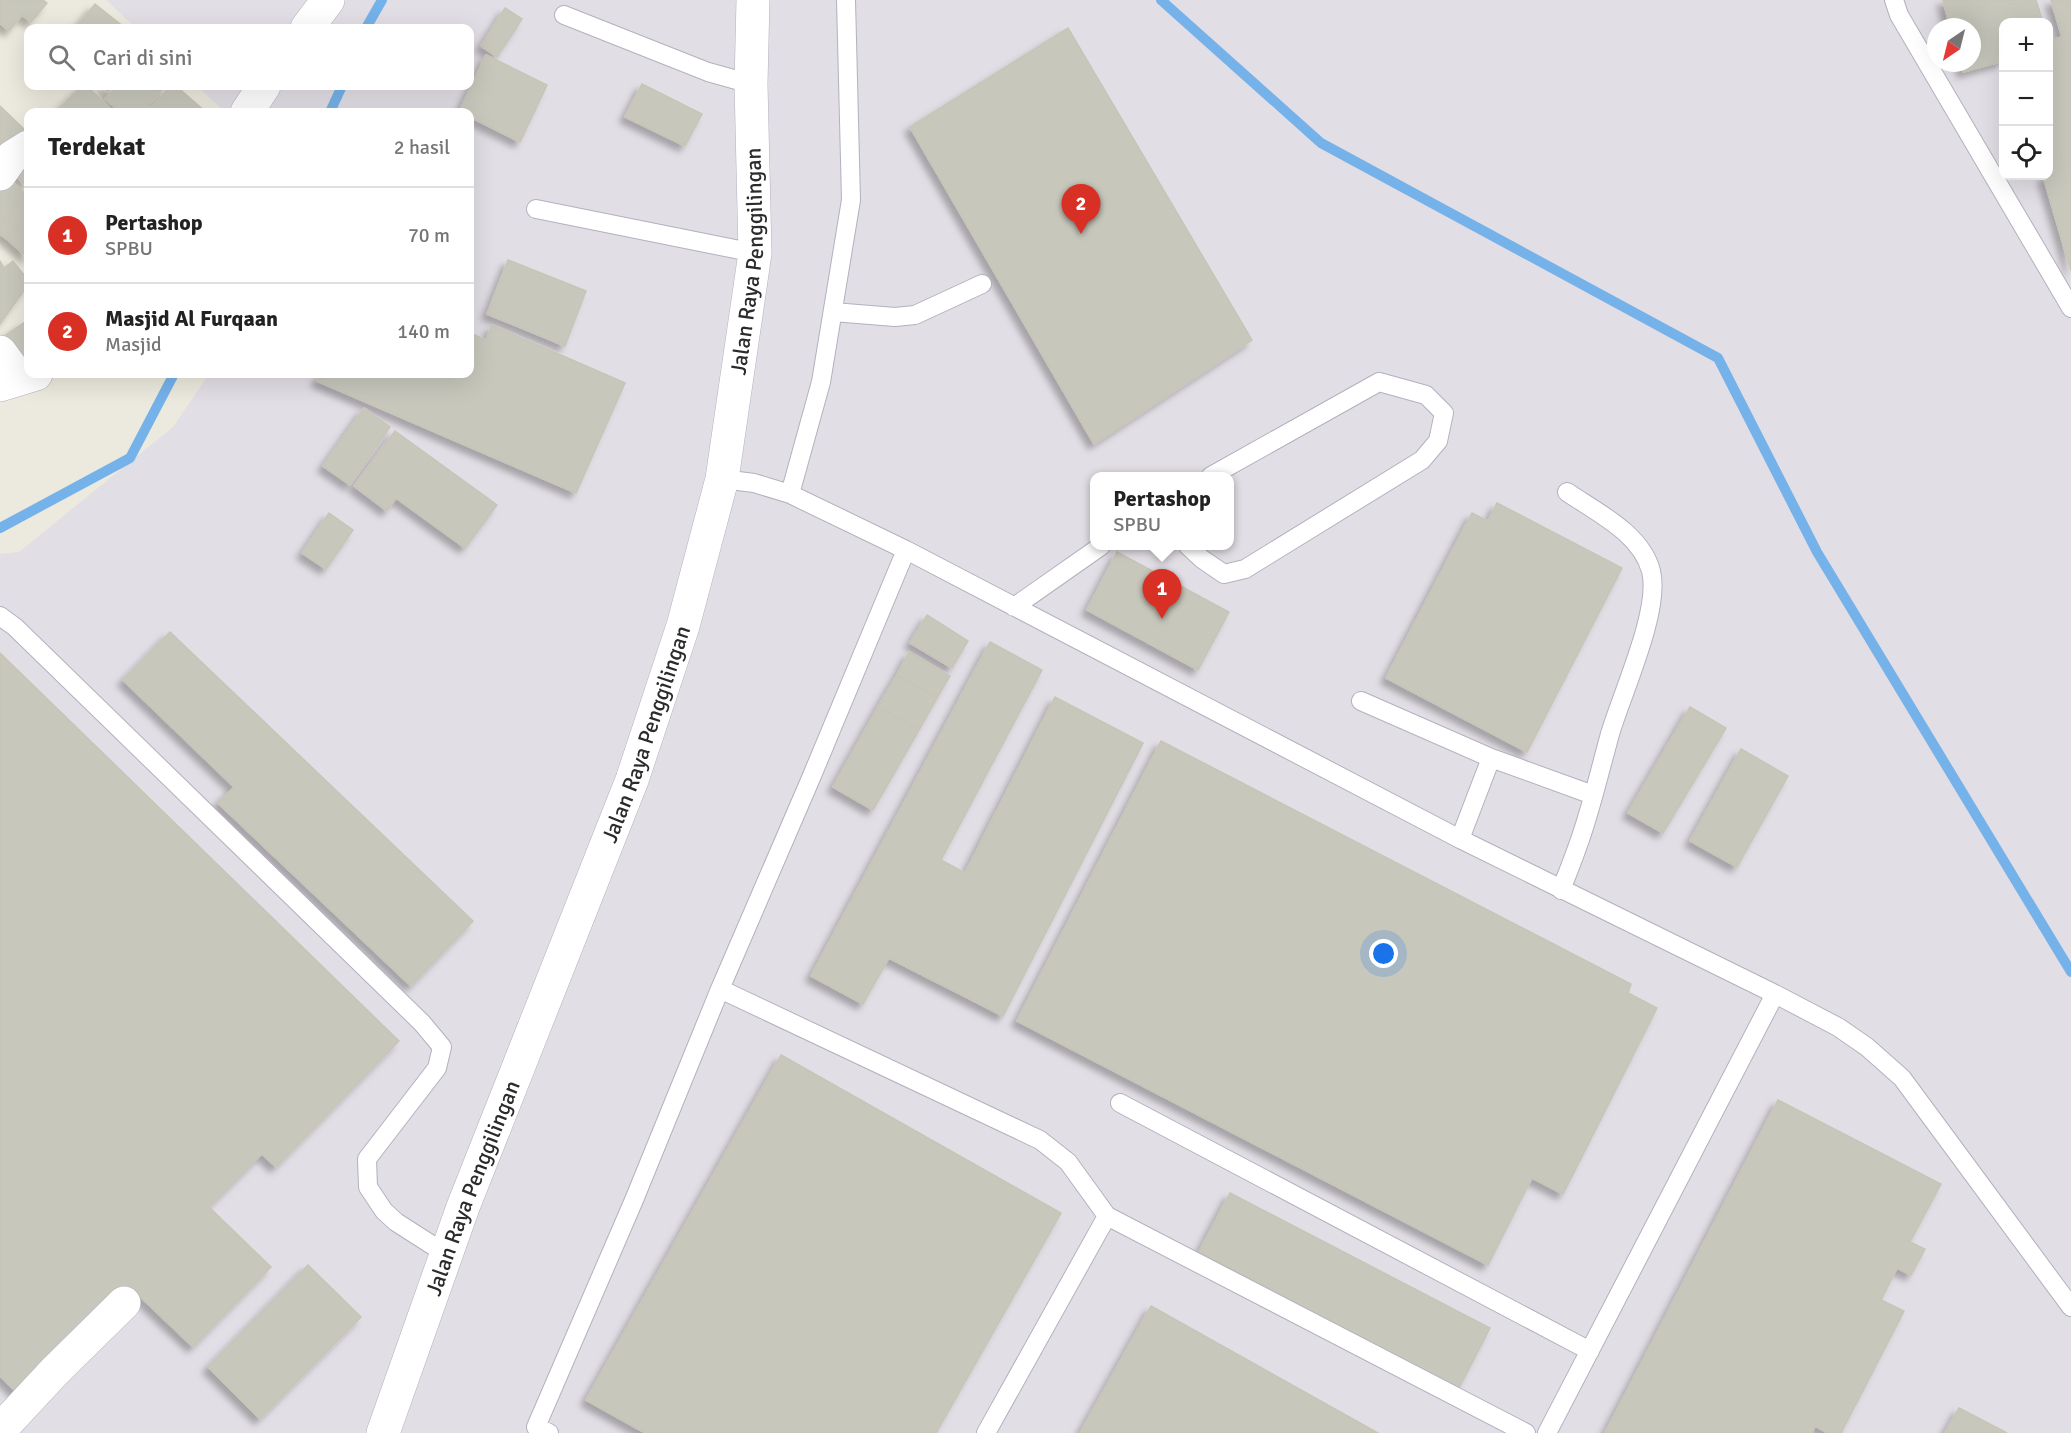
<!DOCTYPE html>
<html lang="id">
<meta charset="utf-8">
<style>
:root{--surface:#fff;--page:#f6f6f6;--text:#222;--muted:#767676;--line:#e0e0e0;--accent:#d93025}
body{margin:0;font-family:Signika,sans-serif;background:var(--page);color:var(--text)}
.controls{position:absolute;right:18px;top:18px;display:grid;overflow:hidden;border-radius:12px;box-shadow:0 6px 24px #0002}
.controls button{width:54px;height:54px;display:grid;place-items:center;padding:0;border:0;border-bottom:2px solid var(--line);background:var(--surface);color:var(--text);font:30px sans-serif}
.compass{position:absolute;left:1927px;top:18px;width:54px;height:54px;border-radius:50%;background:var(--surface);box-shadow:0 6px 24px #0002;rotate:215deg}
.you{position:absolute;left:1384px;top:954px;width:21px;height:21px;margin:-15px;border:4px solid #fff;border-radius:50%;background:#1a73e8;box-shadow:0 0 0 9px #1a73e833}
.badge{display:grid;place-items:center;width:39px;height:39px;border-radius:50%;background:var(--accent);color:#fff;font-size:20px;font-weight:700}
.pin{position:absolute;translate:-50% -50px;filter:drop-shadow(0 2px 3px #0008)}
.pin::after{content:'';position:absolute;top:32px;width:21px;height:18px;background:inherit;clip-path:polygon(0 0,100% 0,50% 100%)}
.popup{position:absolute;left:1090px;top:472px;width:144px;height:78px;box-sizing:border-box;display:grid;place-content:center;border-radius:12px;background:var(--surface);filter:drop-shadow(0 2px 4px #0005);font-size:20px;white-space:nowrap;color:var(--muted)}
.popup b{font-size:22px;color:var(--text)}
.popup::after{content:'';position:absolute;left:50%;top:100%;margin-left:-12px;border:12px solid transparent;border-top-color:var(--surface)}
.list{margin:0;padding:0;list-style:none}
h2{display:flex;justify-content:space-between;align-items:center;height:78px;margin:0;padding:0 24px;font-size:26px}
h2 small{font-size:20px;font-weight:400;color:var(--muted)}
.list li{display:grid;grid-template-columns:39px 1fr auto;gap:18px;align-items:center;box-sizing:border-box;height:96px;padding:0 24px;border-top:2px solid var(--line)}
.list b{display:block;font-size:22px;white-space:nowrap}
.list p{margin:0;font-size:20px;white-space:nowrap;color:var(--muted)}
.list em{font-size:20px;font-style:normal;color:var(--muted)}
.icon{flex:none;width:33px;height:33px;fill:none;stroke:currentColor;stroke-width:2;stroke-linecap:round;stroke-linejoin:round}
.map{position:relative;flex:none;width:2071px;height:1433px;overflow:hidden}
.search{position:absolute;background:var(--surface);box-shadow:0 6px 24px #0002;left:24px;top:24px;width:450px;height:66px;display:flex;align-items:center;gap:15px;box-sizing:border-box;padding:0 21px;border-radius:12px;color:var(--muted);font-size:22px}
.panel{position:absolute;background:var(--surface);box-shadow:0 6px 24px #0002;left:24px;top:108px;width:450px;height:270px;border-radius:12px}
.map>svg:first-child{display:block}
.industrial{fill:#e2dee5;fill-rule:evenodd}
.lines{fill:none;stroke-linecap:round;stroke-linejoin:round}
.stream{stroke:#75b2ea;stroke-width:10}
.building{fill:#c8c7bc;stroke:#c8c5b7;stroke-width:1.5;filter:url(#shadow)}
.service-casing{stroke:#b2b1be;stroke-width:20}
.minor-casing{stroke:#b2b1be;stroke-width:34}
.tertiary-casing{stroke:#b2b1be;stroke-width:34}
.service{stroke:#fff;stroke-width:18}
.minor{stroke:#fff;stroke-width:33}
.tertiary{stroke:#fff;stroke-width:33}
.labels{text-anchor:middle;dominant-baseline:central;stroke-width:6;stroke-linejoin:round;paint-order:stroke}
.street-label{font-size:22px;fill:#2b2b2b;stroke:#fff}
</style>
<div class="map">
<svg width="2071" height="1433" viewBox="0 0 2071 1433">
<defs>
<filter id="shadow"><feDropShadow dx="-5.5" dy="5.5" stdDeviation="3" flood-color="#0004"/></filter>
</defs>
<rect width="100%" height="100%" fill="#ece9de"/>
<!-- industrial -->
<path class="industrial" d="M106,0H2071V1433H0V554L19,552L173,427L209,374H470V112H225L197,86H470V28H136ZM2004,22H2048V176H2004ZM1936,27H1972V63H1936ZM1094,476H1230V546H1094Z"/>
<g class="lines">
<!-- stream -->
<path class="stream" d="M1161,0L1321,143L1718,358L1817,552L2071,972
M366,28L382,0
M330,112L342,86
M0,528L130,458L174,374"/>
</g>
<!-- building -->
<path class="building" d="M0,0H43L47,3L31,22L22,15L9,31L0,23Z
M1943,0H2036L2043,22H2004V61L1963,72L1961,63H1972V27H1950Z
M2051,0H2071V271L2043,176H2048V41L2062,37Z
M95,4L124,27L123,28H76Z
M505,8L522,19L497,57L481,46Z
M1068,28L1252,340L1094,444L910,127Z
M486,55L547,85L520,142L470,117V112H459Z
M642,84L702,114L685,146L625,117Z
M82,86H87L114,112H67L61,107Z
M101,86H114L108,92Z
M117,86H165L142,112H120L105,99Z
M171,86H176L206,112H147Z
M0,106L27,132L7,152L0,146Z
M28,152V188L11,170Z
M9,179L26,194L0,223V189Z
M26,194L28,197V215L7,239L0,234V223Z
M28,215V258L7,239Z
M508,260L586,291L565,346L487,314Z
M0,261L4,268L13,261L28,280V285L0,324Z
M25,322L28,326V368L6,335Z
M492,325L625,383L576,493L317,381L320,374H470V333L486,340Z
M364,408L390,427L350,485L323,466Z
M395,431L497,505L465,548L396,498L387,511L354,486Z
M1497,503L1622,568L1527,752L1386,678L1472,513L1488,521Z
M329,513L353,530L326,569L302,553Z
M1117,552L1229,612L1198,670L1087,610Z
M927,615L968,641L952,668L910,643Z
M170,632L473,921L411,986L218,803L234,787L123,680Z
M990,642L1042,670L941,860L965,873L1055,697L1143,743L1003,1016L889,958L863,1004L811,976Z
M909,652L950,676L937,698L897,675Z
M0,653L399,1041L276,1167L262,1154L209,1207L271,1267L193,1347L130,1287L21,1397L0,1376Z
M897,675L937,698L919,730L878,707Z
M878,707L919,730L873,810L833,787Z
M1690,707L1726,728L1663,833L1628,813Z
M1161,741L1631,984L1628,993L1657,1008L1563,1194L1532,1178L1488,1265L1017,1021Z
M1741,749L1788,776L1737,867L1690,841Z
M781,1055L1061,1213L936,1433H645L586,1400Z
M1778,1100L1941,1184L1910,1242L1925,1249L1911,1275L1897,1268L1881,1300L1904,1311L1841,1433H1828L1815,1426L1812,1433H1605Z
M1230,1193L1490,1328L1459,1388L1199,1252Z
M308,1265L361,1317L260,1419L208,1367Z
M1151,1306L1378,1433H1080Z
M1959,1408L2007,1433H1945Z"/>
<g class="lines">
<defs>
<path id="service" d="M1894,0L1899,15L2071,308
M564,15L708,72L751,84
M536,209L755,253
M833,312L895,317L915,315L982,284
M722,479L754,483L790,494L906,550L1460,839L1775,994L1838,1027L1867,1047L1902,1078L2071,1307
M790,494L821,382L851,200L846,0
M1188,546L1202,559L1224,574L1245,569L1422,460L1438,441L1444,413L1426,395L1379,382L1211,476
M1014,607L1101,546
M0,616L15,627L422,1023L442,1047L437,1068L367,1159L368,1187L384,1211L396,1222L446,1254
M1361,701L1491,758L1460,839
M1491,758L1593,795
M1561,890C1570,867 1579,845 1586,821C1595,792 1602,763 1610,734C1622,693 1661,610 1651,571C1641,533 1596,512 1567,492
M720,989L811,778L906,550
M1120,1103L1590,1351
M549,1433L536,1427L634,1200L720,989L1040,1140L1068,1162L1107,1216
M986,1433L1107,1216L1526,1433
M1547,1433L1775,994"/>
<path id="minor" d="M307,28L328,0
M247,112L264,86
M0,174L12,157L28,147
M0,352L19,378
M0,385L36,374
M0,1430L54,1372L124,1303"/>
<g id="tertiary">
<path id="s1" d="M383,1433L463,1207L632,780L683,626L722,479L755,253L751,84L753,0"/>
</g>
</defs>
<!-- service casing -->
<use href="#service" class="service-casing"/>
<!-- minor casing -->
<use href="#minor" class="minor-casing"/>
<!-- tertiary casing -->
<use href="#tertiary" class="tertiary-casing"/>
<!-- service -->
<use href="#service" class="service"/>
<!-- minor -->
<use href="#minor" class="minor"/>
<!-- tertiary -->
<use href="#tertiary" class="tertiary"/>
</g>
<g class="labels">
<!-- street labels -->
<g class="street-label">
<text stroke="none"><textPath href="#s1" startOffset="1233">Jalan Raya Penggilingan</textPath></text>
<text stroke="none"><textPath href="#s1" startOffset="747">Jalan Raya Penggilingan</textPath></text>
<text stroke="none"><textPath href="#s1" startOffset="261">Jalan Raya Penggilingan</textPath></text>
</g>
</g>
</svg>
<div class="controls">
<button>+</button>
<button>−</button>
<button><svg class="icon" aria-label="locate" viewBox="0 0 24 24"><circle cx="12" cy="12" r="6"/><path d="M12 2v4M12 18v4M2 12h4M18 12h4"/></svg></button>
</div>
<svg class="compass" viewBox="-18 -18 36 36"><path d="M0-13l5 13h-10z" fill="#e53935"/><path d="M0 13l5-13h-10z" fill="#767676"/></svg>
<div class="you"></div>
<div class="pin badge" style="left:1162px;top:619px">1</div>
<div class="popup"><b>Pertashop</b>SPBU</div>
<div class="pin badge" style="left:1081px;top:234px">2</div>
<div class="search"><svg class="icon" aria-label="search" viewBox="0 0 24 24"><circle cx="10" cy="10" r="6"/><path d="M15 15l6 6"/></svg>Cari di sini</div>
<section class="panel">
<h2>Terdekat<small>2 hasil</small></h2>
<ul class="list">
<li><span class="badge">1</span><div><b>Pertashop</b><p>SPBU</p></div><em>70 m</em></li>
<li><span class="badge">2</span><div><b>Masjid Al Furqaan</b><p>Masjid</p></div><em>140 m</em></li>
</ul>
</section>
</div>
